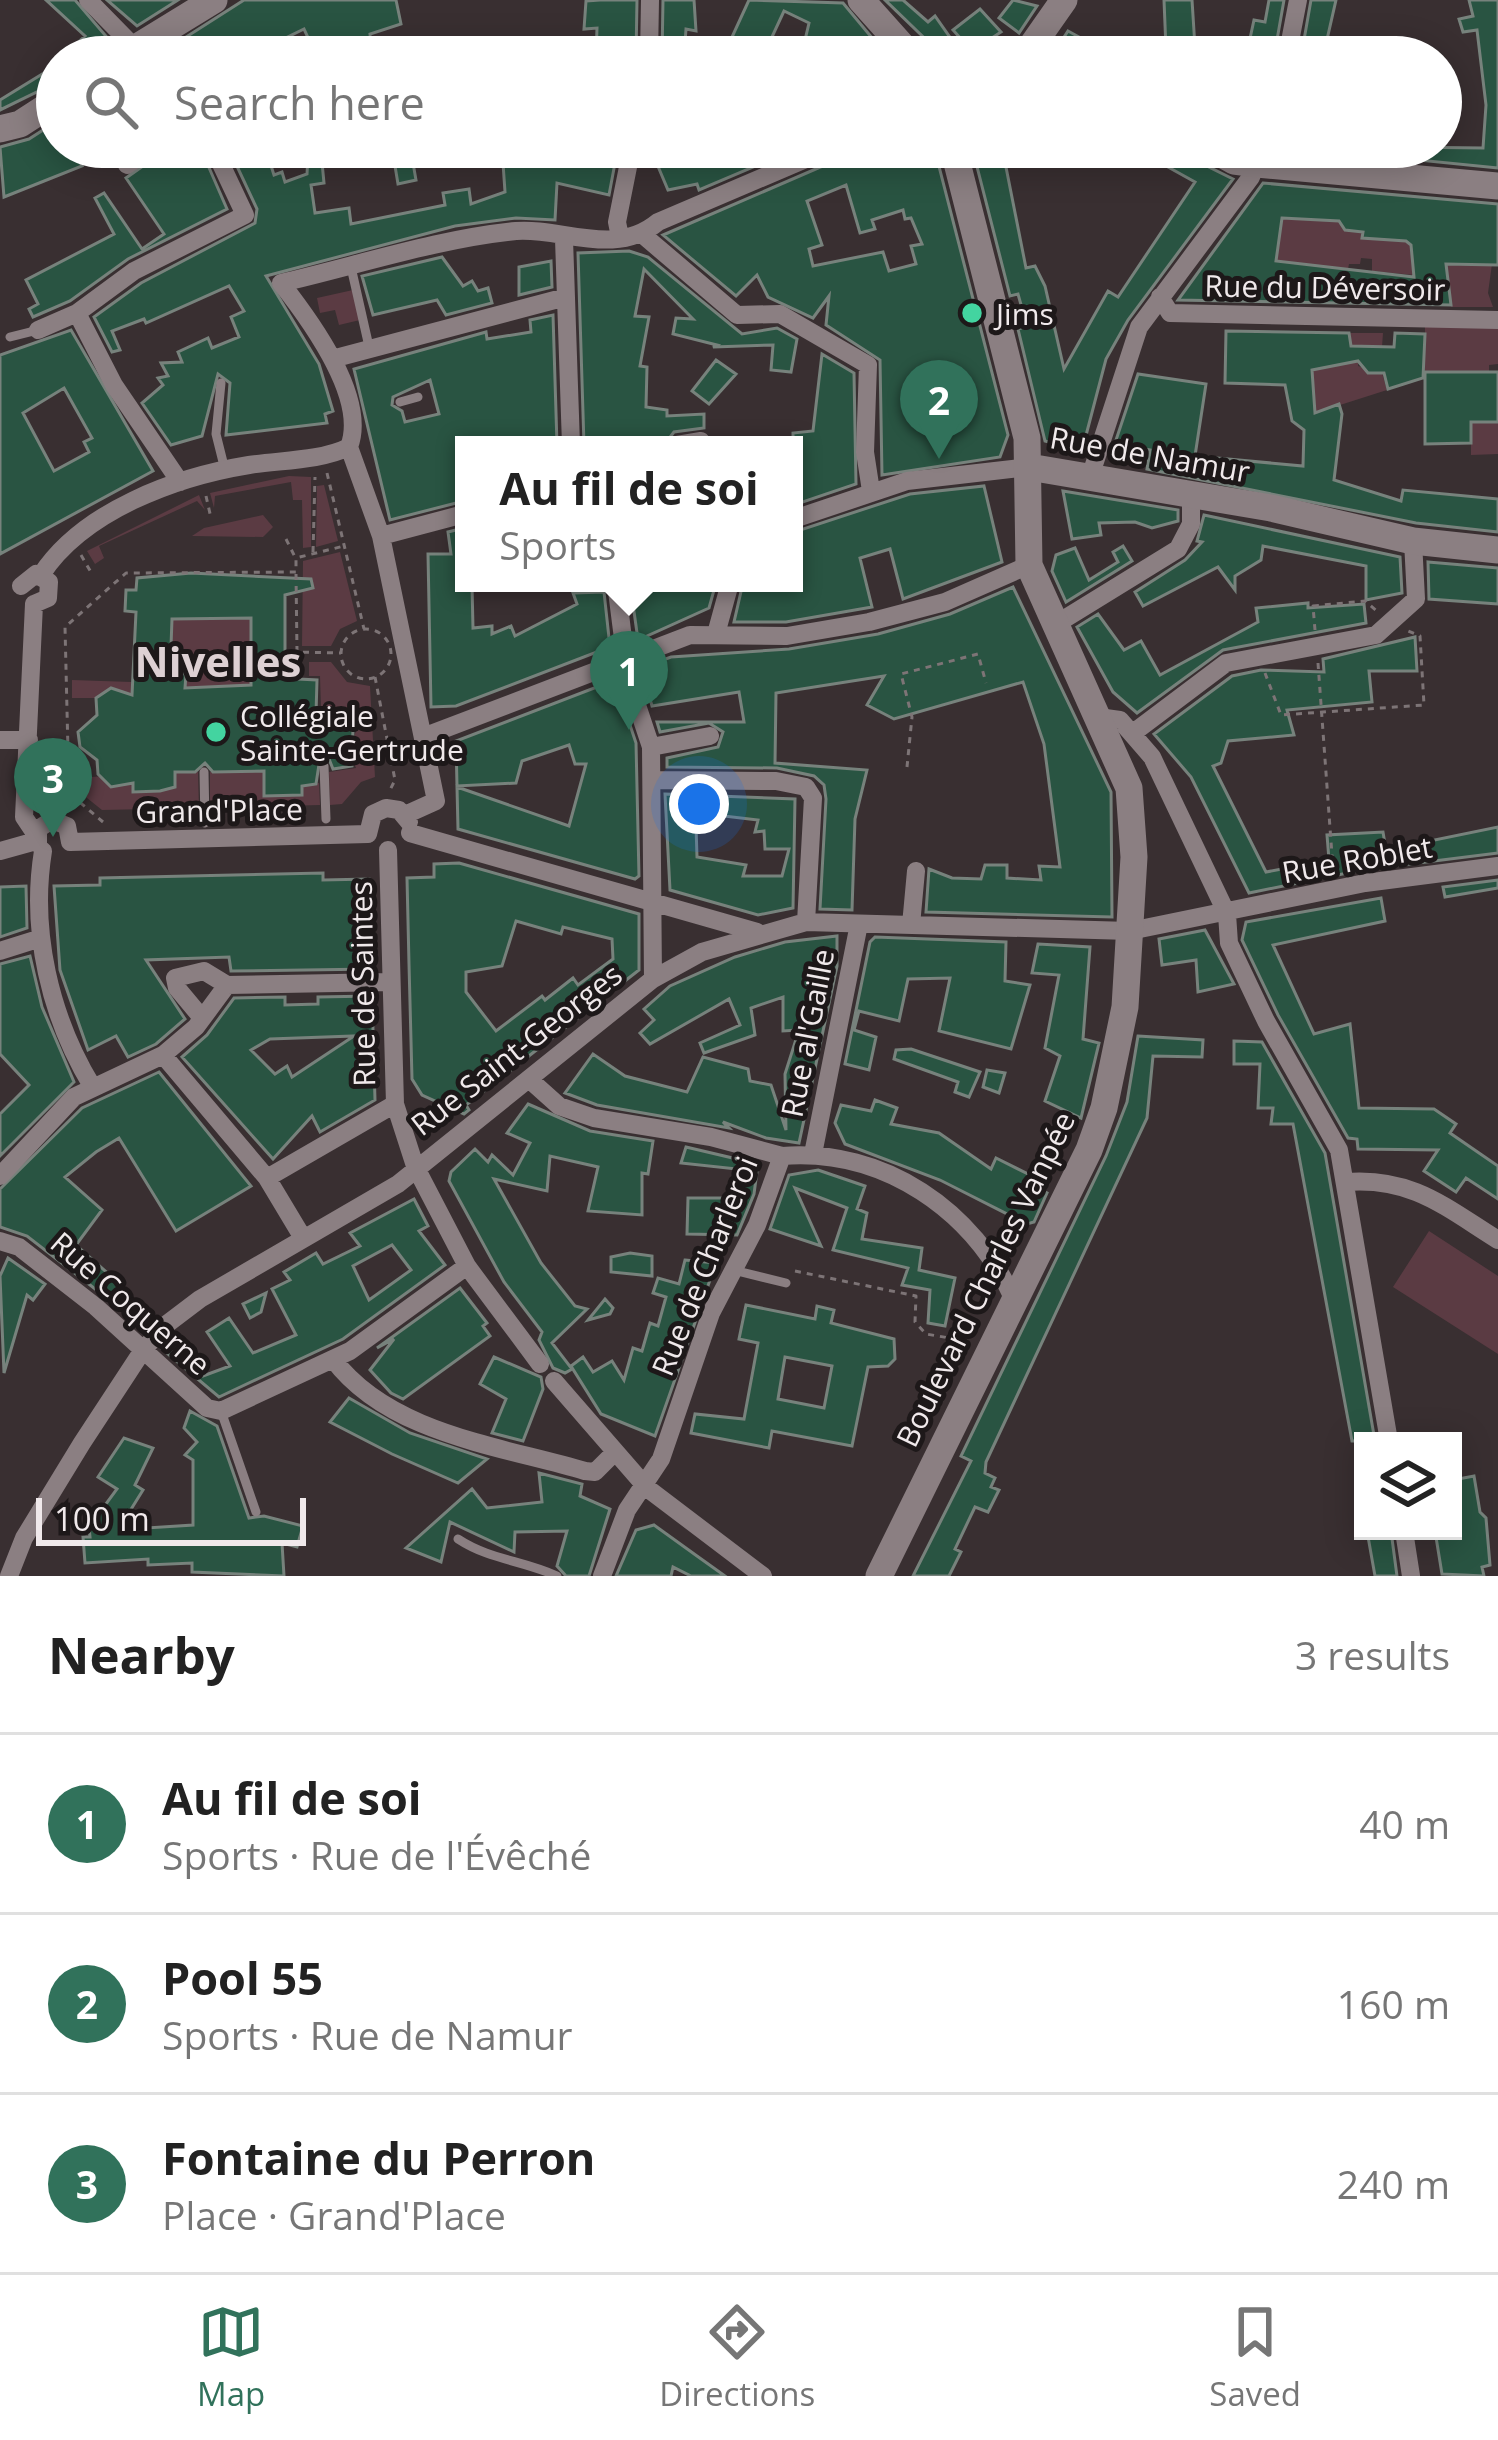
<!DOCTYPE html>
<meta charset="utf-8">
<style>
:root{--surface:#fff;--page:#f2f2f2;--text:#222;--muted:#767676;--line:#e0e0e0;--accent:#31725b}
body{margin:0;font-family:"Open Sans",sans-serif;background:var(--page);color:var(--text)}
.controls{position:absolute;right:36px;bottom:36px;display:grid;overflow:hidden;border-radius:0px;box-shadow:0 6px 30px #0003}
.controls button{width:108px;height:108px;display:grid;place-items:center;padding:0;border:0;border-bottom:3px solid var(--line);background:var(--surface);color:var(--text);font:60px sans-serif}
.scale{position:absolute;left:36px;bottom:30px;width:270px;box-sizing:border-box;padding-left:12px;border:6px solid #f0e9eb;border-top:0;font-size:33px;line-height:42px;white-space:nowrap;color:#f0e9eb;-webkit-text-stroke:9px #1d1819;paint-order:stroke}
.you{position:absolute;left:699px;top:804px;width:42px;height:42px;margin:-30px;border:9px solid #fff;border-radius:50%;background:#1a73e8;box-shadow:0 0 0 18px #1a73e833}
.badge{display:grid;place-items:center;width:78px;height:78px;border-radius:50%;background:var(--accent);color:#fff;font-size:39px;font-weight:700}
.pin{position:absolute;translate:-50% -99px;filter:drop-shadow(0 3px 6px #0008)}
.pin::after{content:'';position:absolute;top:63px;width:42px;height:36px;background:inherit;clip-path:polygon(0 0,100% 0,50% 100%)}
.popup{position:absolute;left:455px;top:436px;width:348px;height:156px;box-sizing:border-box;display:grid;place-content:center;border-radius:0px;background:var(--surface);filter:drop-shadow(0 3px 9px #0005);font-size:39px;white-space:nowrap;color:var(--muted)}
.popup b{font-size:45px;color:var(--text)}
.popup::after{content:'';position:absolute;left:50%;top:100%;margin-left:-24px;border:24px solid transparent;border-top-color:var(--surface)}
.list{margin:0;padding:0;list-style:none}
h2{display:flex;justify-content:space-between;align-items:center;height:156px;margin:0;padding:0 48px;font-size:51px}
h2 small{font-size:39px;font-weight:400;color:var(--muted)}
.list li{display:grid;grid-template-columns:78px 1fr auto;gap:36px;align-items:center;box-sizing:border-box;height:180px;padding:0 48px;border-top:3px solid var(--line)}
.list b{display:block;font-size:45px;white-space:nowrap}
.list p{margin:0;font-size:39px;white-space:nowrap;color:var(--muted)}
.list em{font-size:39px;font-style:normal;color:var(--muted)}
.icon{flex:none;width:66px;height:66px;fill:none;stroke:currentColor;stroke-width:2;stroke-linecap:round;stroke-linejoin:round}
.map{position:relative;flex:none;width:1498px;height:1576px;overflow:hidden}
.search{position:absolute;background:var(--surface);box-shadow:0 6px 30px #0003;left:36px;right:36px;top:36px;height:132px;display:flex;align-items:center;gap:30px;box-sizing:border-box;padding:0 42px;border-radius:66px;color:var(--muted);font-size:45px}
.sheet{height:696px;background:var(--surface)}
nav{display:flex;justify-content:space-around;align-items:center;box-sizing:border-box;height:168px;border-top:3px solid var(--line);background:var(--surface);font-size:33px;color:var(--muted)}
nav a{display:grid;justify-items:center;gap:6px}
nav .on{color:var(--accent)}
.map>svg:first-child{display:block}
.green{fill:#5b3b43}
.building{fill:#295442;stroke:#77827c;stroke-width:3;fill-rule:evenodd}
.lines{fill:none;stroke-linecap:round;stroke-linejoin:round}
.path{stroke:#7d7476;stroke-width:3;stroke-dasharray:6 6;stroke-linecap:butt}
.lane{stroke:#8b7f82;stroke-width:9}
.street{stroke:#8b7f82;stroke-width:18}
.secondary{stroke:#8b7f82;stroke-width:27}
.poi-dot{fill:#43d4a0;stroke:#1d1819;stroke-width:4.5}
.labels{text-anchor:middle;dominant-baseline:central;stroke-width:10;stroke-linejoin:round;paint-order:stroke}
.street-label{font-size:30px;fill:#f0e9eb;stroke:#1d1819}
.poi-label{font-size:30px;fill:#f0e9eb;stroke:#1d1819;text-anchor:start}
.district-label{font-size:42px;font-weight:bold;fill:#ddd0d3;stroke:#1d1819}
</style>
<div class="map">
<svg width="1498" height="1576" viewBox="0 0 1498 1576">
<rect width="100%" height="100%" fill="#392f31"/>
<!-- green -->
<path class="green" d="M1289,213L1291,219L1293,213L1339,219L1346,230L1407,224L1414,275L1372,271V259L1361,258L1360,264H1349L1348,269L1267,261L1279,241L1282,217Z
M1446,264H1492L1488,293L1493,307H1451Z
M353,290L360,320L339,325L335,310L320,313L317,298Z
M1425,326H1498V364L1489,365V371L1425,372Z
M1349,333H1383L1382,347H1358V366L1382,373L1387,390L1315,413L1312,365L1351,357Z
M1498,422V454L1471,455V423Z
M289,476L311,477V547L303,548L302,500H293L291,482L215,496L214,508L210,493Z
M324,485L338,541L316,547L317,486Z
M199,495L205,510L197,501L99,546L104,558L95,564L87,551Z
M263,515L273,527L263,537L192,536L204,528Z
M340,552L357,621L340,629L331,646H302L303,561Z
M251,618V685L185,688L186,674L170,673L172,619Z
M309,662H331L347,682L370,686L375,777L361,782L342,804L330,805L329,772L356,768L350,753L356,752L352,741L357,729L350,709H321L320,676H309Z
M72,680L132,682V700L116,689L106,698H72Z
M264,771L265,796L301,795L302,785L319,783L320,805L210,808V772Z
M175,772H198L199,808L102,810L77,790L75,778L107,776L111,787L133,773L134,792L175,787Z
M1429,1231L1498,1276V1354L1393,1287Z"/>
<!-- building -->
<path class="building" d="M46,0H75L111,42L93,57H62L85,36Z
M107,0H178L137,26Z
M244,0H396L401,24L370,34L371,44L362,46L364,52L350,57H317L304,29L251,55L161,53Z
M600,0H637L636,57H596L597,28L584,29L586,1Z
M663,0H694L696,31L686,29L684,57H662Z
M749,0L843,3L888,57H830L819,43L812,57H801L809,23L784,11L765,52L732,37Z
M885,0H903L928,22L935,16L949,36L942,41L952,54L944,57Z
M1013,0L1037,6L1019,33L999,18Z
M1164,0H1192L1195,47L1166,49Z
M1269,0H1284L1274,57H1246L1254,20L1265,22Z
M1311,0H1336L1323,57H1301Z
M1469,0H1498V168L1398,158L1399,147L1483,148L1486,105L1477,30L1463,32L1459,19L1473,16Z
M980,9L1001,32L972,51L953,30Z
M1068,31L1090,43L1113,57H1065L1055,51Z
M57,65V82L0,110V100Z
M57,121V147H73L82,166L4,197L0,147L29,139Z
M170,147H200L227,209L128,259L70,301L33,317L29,309L38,304L26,280L114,234L95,198L104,193L142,249L164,234L126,178Z
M228,147H265L274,175L282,172L285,182L307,174L308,157L321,152L324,183L311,185L315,213L349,208L351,224L445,205L443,193L469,189L471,204L505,192L503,163H518V157L590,166L593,153L618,147L609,195L557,183L555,220L516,218L455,226L266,276L319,364L333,411L325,414L327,423L226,435L230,383L218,374L202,436L171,445L142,403L163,385L158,378L168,376L161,363L182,362L178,352L208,338L212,348L239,337L231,317L244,311L229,286L146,323L144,319L112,331L120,350L112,352L94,317L141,283L255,223L257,209Z
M645,147L718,150L800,147L699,190L697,184L668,190L657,164L643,161Z
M847,147H934L1008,435L1000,457L882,475L880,360L826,325L829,296L813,318L768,297L757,275L736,296L663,235L839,159ZM846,185L860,233L875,229L872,220L903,210L905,219L911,218L922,244L911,246L916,264L889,271L883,252L813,266L809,249L822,245L807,201Z
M972,147H1002L1026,268L1035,266L1045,286L1064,369L1108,291L1118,297L1195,182L1132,147H1191L1199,162L1233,179L1128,320L1106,359L1084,443L1075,449L1045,441L1018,329L1027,326L1018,294L1010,296Z
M1037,147H1082L1072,166Z
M1277,147H1355L1354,155Z
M413,163L416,180L398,184L395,166Z
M1263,183L1498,204V265L1446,264L1451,305L1178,300ZM1282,218L1339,221L1345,230L1363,232L1362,238L1406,241L1411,245L1414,277L1276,261Z
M629,251L648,257L742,334L777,328L797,339L791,372L771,370L773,345L713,347L717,345L673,334L676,318L693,319L644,269L635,316L649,317L640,366L647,367L646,407L667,410V416L704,414V428L674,432L664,445H584L578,253Z
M442,257L463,286L472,281L478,291L488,288L492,303L446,315L437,300L373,315L362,276Z
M551,261L552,287L519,295V267Z
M553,315L557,445H464V501L390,520L354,369L486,332L487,339L531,332L530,320ZM430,380L439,414L405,422L402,411L392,405L393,397Z
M71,330L153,471L0,554V355ZM64,388L92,438L84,442L89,452L54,471L23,413Z
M1226,331L1349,333L1351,346L1394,347L1395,333L1425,334L1423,378L1388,389L1384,373H1368L1358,361L1312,370L1315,413L1339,404L1342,414L1334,480L1401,501L1403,490L1498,499V532L1416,523L1147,469L1150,450L1115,443L1138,374L1206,384L1195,456L1303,466L1304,430L1292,421L1285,385L1225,383Z
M822,354L854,373L856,484L794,505L793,433L813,431Z
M716,360L736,374L709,404L692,391Z
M1425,372H1498V422H1471V443L1425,444Z
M984,486L1002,562L903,599L890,549L860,558L872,607L786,622H734L743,583H794V532L910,494Z
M1063,491L1178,510V521L1152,528L1135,522L1099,523L1101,535L1072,539Z
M1204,515L1400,557L1402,593L1366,600V566L1263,546L1261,560L1235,576V590L1218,567L1143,606L1135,592L1185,560L1202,542L1197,541Z
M464,528V586L472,585L473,628L492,626V634L511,626L515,636L577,604L573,593L604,592L610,647L456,706L431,707L428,554H451L448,532Z
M1123,546L1132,561L1066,602L1052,571L1056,555L1075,548L1089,580L1118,562L1113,552Z
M1428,562L1498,568V604L1429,599Z
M191,573L311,579L313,588L285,595V668H299V679L317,680L316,714L345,713L353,728L352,766L333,769L329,759L320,758L316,784L302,786V795L264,796V771L213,772L205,763L195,772H175V787L160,791L133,792V783L111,787L98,774L97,760L80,747L78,732L97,715L96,698L111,688L132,695L136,612L125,611L126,590H136L137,578ZM251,618V685L185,688L186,674L170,673L172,619Z
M630,583H716L709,608L638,640Z
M1013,587L1111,792L1112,917L926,912L929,869L952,878L981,879L985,865H1007V878L1041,880L1039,866L1060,867L1044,744L1023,682L894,719L867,705L884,676L776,693L775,763L867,770L855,819L852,910L820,909L826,799L824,785L814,776L777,768L667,767V758L718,747L723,732L709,723L660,732L657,722H744L739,692L652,706L641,668L671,657L789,649L878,634L950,614Z
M1308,603V608L1364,604L1366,623L1223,650L1137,713L1113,692L1077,627L1098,614L1124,650L1141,641L1160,675L1258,622L1256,608Z
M1415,637L1417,671H1369L1372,702L1287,710L1294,735L1228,741L1221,763L1213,766L1266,872L1329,860L1327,835L1383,832L1386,850L1498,827V853L1362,870L1249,893L1191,777L1154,734L1232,676L1261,670L1324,672L1323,659Z
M615,680L636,743L639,876L635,879L458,829L457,787L569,826L586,764H575L569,745L522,761L516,783L457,786L456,741Z
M665,794L795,799L793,908L758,915L670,890ZM707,814L758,820L755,832L764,831L765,849H789L782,876H743L746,865L697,857L696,826L705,827Z
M459,863L639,914V970L466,1105L469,1110L464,1114L422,1095L412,1079L409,964L407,878L434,877V864ZM516,921L561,934L563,927L612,939L613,959L578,985L573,978L545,1000L542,996L496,1031L466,992V972L502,966Z
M323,873V880L369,879L372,969L231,971L229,957L146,960L185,1019L156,1044L128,1057L116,1036L88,1050L60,970L54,886L100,885V878Z
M1498,880V888L1445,897L1443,887Z
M26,886L27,928L0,937V887Z
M1381,898L1385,921L1273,945L1314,1034L1350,1024L1359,1108L1434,1109L1456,1124L1450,1133L1498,1166V1199L1466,1178L1456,1192L1424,1171L1438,1150L1358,1149L1357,1139L1348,1138L1278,1015L1242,940L1246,922Z
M1205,930L1234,984L1198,992L1196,960L1162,965L1159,939Z
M837,936V966L799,1143L766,1138L723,1122L729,1128L597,1105L565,1093L593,1054L625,1076L687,1092L703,1057L748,1069L750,1081L771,1085L786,1130L785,1074L799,1030L783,1031V997L751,1008L755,1035L704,1053L700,1043L740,1025L729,999L650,1044L640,1033L654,1020L644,1009L670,986L735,957L785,942Z
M875,937L1006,942L1005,981L1030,985L1011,1049L939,1031L950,978L908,979L899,1021L859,1011L854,1030L876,1037L869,1070L845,1064L870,942Z
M1038,944L1090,947L1083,1039L1099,1043L1081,1118L1045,1101L1060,1056L1045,1048L1059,975L1032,973Z
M30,956L42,1007L74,1082L0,1156V1114L29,1085L0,1054V964Z
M372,996L375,1100L320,1132L312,1116L273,1159L182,1057L207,1035L234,998L285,997V1005L318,1004V997ZM354,1036L292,1077L287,1066L275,1074L251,1050L270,1039Z
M1138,1036L1203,1040L1202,1057L1153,1056L1147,1118L986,1462L985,1473L995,1478L991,1487L999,1490L988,1512L975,1507L955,1549L961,1552L949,1576H913L971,1461L961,1456L1106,1156L1127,1102Z
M1234,1041L1262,1042L1325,1153L1375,1441H1352L1293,1124H1271L1273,1108H1258L1260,1064H1234Z
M911,1049L980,1072L969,1097L955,1092L958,1082L894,1059L896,1050Z
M987,1070L1005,1073L999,1093L983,1087Z
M159,1072L251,1186L176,1231L119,1138L96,1152L65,1177L102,1210L76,1245L121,1285L108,1299L27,1236L0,1227V1189L82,1108Z
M875,1100L897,1108L891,1124L939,1133L991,1169L996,1158L1030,1175L1027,1182L1047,1193L1034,1222L1027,1224L940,1180L845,1144L835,1123L841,1105L871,1111Z
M528,1104L590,1131L653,1141L648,1174L642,1173V1215L588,1211L598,1167L550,1156L547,1191L494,1179L541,1263L575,1306L587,1309L552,1343L572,1369L565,1373L553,1368L539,1340L542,1332L504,1282L449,1181L451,1172L475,1149L488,1162L492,1155L513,1175L530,1143L507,1133Z
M686,1147L758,1164L754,1194L737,1235L687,1234L688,1198H729L737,1169L681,1163Z
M818,1170L865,1186L857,1209L867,1213L862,1239L922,1248L919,1270L955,1278L945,1326L928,1323L930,1290L902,1285L908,1268L833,1250L847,1208L795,1188L821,1246L770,1229L789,1175Z
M414,1199L428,1226L419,1231L445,1265L343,1339L219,1397L162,1349L165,1346L203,1376L230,1366L207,1332L229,1318L253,1353L296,1335L272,1289L290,1280L284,1272L316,1253L323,1264L360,1246L350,1233ZM392,1245L411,1270L369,1300L353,1266Z
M630,1253L652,1256V1276L611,1272V1257Z
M8,1258L45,1284L33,1300L27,1295L4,1373L0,1276Z
M685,1260L716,1263L655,1436L601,1414L571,1366L583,1357L593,1372L612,1361L624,1380L633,1348L642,1351L650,1323L658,1326L666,1297L653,1293L658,1278L679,1284Z
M460,1288L487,1323L483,1326L490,1336L403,1399L391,1393L370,1370L394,1339L377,1348Z
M266,1293L261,1312L250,1318L243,1304Z
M605,1299L613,1308L610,1314L588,1320Z
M746,1305L815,1319L817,1306L834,1310L831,1323L894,1339L895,1359L888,1366L868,1367L852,1446L772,1431L769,1448L691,1433L695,1414L744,1419L758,1343L739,1339ZM785,1357L832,1366L824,1408L778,1399Z
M494,1357L541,1377L543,1389L523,1441L492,1433L506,1399L480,1384Z
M349,1398L410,1433L487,1459L458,1483L392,1454L330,1422Z
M190,1411L217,1426L249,1518L264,1516L303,1526L297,1547L282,1543L284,1576L192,1572V1563L148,1565V1559L85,1563L83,1537H90L89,1527L117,1489L98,1477L124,1438L153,1448L135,1485L143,1490L125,1519L147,1517V1528L193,1525V1460L185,1455L197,1442L184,1428Z
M539,1473L582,1484L580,1496L610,1509L589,1576H566L557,1566L567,1531L515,1532L514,1552L450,1522L441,1562L406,1548L472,1489L487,1508L542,1502Z
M1474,1476L1480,1512L1486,1518L1490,1565L1482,1567L1484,1576L1442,1574L1435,1531H1453V1480Z
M654,1525L697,1556L725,1576H691L673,1567L671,1576H616L636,1530Z
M1367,1531H1391L1397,1576H1375Z"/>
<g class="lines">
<!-- path -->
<path class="path" d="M327,473L364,629
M206,496L211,518
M286,539L295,557
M313,552L315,477
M81,555L92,574
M296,574L297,652L341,653
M341 654a25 25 0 1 1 50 0a25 25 0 1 1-50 0Z
M1315,630L1313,606L1365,601L1378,612
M1318,663L1333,869
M1265,673L1281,715L1424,705L1420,636L1406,630
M375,677L395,780L389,792
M907,767L912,717L901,674L978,654L986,683
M103,822L69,793L65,627L126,573L296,572V558L344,546
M795,1271L916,1296L915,1322L926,1334L967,1341L963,1350"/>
<!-- lane -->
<path class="lane" d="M820,52L821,57
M351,267L370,351
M10,337L38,330
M221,383L216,434L225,470
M400,402L418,397
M520,586L616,583
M324,766L326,819
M204,772L205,823
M733,1270L786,1283
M221,1411L256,1512
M458,1539C490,1560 522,1560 557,1576"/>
<!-- street -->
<path class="street" d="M88,0L141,54
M649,57L650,0
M1287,57L1298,0
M127,165L153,147
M643,235L737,315L780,314L868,365L865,452L871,491
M620,237L617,222L632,147
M564,239L571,445
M1160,297L1170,313L1498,320
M77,313L114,385L180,482
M38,330L77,313L134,271L245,215L213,147
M332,359L566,297
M677,445L701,441
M349,447C368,398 310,320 281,283C355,266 441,238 516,231C560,227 615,258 658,222L834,147
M349,447L381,536L436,801L405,815
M1090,477L1139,327L1251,177L1264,147
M794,519L907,481L1029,467
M381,536L464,514
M41,575C83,511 175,477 249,465C281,460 320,461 349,447
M616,583L628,678L651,747L653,979
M21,586L36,574L49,582L48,598L34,604
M34,604L24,817L36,835
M1053,626L1178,549L1191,524V498
M716,634L730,583
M1098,717L1120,720L1152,757L1227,914L1229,943L1266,1021L1339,1150L1389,1441
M1133,733L1226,663L1376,635L1416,599L1413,541
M423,737L690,635L787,636L869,622L945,602L1029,565
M0,740H29
M651,747L710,736
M30,774L57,820
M654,780L776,781L806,787L813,798L806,922
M410,833L757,932
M368,834L373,814L386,808L399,810L409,822
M70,842L368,834
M38,844V829L52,820L67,826L70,842
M388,850L395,1104L415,1166L467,1266L540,1364
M0,851L36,841
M43,851C30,931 50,1017 92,1086
M911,925L916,871
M0,951L41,938
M227,985L391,982
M202,1018L177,988L175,978L204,971L227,985
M163,1055L267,1178L303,1238
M530,1080L559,1106L594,1118L711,1137L782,1156L757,1225L711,1313L661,1459L627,1510L602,1576
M813,1154L859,924
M782,1156C884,1148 974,1210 1015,1302
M0,1176L74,1097L163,1055L196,1027L227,985
M267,1178L395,1104
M1346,1182C1412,1177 1445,1207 1498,1240
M0,1241L19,1247L96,1307L207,1408L221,1411L350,1351L467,1266
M333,1359C389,1434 501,1446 585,1471L595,1472L614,1453
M554,1381L647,1488L763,1576
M1404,1531L1411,1576
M9,1576L24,1538L82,1443L143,1350L167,1324L200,1299L398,1184L653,979L702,952L806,922L1130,931L1365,883L1498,866"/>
<!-- secondary -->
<path class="secondary" d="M861,0L912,57
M121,57L214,0
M1024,57L1064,0
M0,129L20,124L57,100
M1209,147L1234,161L1257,164L1498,186
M1029,467L1271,508L1413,541L1498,550
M879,1576L1089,1150L1104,1108L1125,1007L1134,857L1129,788L1029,565L1027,438L953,147"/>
</g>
<!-- markers -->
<g class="poi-dot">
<circle cx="972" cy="313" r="12"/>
<circle cx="216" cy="732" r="12"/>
</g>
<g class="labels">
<!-- street labels -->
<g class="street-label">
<text transform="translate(1325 287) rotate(1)">Rue du Déversoir</text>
<text transform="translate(1150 454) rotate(10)">Rue de Namur</text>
<text transform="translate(219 810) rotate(-1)">Grand'Place</text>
<text transform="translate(1357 859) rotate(-10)">Rue Roblet</text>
<text transform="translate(362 984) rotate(-91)">Rue de Saintes</text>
<text transform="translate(807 1033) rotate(-79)">Rue al'Gaille</text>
<text transform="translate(516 1049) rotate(-38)">Rue Saint-Georges</text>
<text transform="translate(704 1266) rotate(-68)">Rue de Charleroi</text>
<text transform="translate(985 1279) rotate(-64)">Boulevard Charles Vanpée</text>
<text transform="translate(131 1303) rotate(41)">Rue Coquerne</text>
</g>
<!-- poi labels -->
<g class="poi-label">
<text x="996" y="313">Jims</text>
<text x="240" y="715">Collégiale<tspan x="240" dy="34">Sainte-Gertrude</tspan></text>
</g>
<!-- district labels -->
<g class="district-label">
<text x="218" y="660">Nivelles</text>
</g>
</g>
</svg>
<div class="controls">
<button><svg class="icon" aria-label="layers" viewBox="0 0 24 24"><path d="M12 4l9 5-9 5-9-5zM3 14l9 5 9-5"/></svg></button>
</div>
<div class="scale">100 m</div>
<div class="you"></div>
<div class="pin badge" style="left:629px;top:730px">1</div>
<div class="popup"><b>Au fil de soi</b>Sports</div>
<div class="pin badge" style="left:939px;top:459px">2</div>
<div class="pin badge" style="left:53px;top:837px">3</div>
<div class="search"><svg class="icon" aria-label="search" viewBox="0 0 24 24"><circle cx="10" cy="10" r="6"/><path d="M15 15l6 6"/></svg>Search here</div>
</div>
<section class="sheet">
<h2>Nearby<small>3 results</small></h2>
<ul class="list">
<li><span class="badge">1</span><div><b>Au fil de soi</b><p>Sports · Rue de l'Évêché</p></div><em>40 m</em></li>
<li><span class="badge">2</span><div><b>Pool 55</b><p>Sports · Rue de Namur</p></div><em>160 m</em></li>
<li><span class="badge">3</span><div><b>Fontaine du Perron</b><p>Place · Grand'Place</p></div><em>240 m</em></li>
</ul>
</section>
<nav>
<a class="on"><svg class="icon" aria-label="map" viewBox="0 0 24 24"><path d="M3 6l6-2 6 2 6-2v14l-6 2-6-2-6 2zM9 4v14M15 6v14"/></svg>Map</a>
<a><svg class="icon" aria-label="directions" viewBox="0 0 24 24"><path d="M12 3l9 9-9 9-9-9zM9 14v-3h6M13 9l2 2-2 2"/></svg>Directions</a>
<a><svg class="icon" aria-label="saved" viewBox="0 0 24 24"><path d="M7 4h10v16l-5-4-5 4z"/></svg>Saved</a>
</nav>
